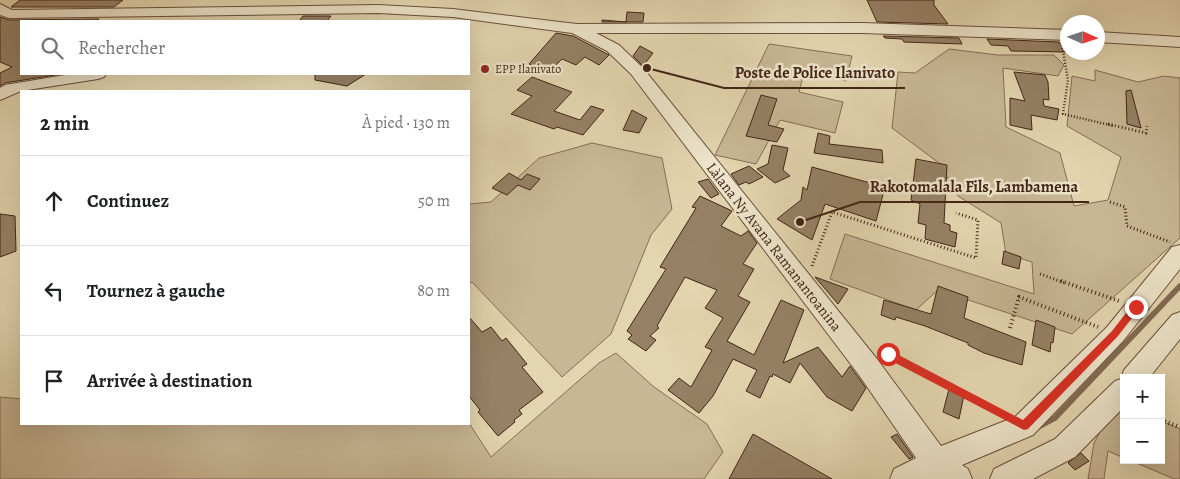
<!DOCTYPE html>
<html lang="fr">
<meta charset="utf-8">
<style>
:root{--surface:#fff;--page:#f6f6f6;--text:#202124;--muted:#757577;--line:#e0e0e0}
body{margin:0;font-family:Alegreya,serif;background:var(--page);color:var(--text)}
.controls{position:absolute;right:15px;bottom:15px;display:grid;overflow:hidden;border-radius:0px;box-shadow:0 5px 20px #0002}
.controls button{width:45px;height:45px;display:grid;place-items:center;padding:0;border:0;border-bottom:1px solid var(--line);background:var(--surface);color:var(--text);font:25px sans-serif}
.compass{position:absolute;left:1060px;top:15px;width:45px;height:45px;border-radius:50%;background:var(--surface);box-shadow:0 5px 20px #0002;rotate:93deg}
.stop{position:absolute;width:15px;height:15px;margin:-11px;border:4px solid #d93025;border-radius:50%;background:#fff}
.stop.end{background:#d93025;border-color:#fff;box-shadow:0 1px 5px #0008}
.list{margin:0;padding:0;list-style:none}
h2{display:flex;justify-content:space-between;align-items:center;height:65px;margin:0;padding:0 20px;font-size:21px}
h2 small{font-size:16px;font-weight:400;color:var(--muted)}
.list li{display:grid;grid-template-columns:32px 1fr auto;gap:15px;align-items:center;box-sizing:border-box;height:90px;padding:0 20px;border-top:1px solid var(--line)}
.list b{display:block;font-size:19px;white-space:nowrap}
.list em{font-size:16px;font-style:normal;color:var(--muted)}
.icon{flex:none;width:28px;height:28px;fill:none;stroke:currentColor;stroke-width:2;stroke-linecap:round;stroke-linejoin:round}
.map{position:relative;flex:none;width:1180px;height:479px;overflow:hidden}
.search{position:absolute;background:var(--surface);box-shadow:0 5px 20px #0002;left:20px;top:20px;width:450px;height:55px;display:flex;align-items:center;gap:12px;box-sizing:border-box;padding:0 18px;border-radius:0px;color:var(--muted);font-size:19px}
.panel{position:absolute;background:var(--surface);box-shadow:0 5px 20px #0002;left:20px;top:90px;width:450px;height:335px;border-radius:0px}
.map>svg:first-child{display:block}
.green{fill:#c8b795;stroke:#866e56}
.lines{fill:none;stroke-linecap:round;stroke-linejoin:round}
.stream{stroke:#836b53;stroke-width:5.5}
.building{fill:#968166;stroke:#432517}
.minor-casing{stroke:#6b513d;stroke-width:2}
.path-far2{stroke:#432517;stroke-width:2.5;stroke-dasharray:1 2;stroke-linecap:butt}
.path-far1{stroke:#432517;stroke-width:3;stroke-dasharray:1 2.5;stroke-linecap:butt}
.path{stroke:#432517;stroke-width:4;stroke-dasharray:1 3;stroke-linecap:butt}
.minor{fill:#ede4cb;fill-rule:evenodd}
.route{fill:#d93025}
.poi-dot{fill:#8f2418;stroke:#ede4cb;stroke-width:2}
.labels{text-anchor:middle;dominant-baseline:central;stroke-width:5;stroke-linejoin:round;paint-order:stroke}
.far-poi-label{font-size:12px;fill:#432517;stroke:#ede4cb;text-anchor:start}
.street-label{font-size:15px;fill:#432517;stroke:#ede4cb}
.leader{fill:none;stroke:#432517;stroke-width:2}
.callout-dot{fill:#432517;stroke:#ede4cb;stroke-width:2}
.callout-label{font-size:16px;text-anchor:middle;font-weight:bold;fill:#432517;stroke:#ede4cb;stroke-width:5;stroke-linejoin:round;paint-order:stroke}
</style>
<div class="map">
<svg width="1180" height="479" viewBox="0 0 1180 479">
<rect width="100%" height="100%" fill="#e3d5af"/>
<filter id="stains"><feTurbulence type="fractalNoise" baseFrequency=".004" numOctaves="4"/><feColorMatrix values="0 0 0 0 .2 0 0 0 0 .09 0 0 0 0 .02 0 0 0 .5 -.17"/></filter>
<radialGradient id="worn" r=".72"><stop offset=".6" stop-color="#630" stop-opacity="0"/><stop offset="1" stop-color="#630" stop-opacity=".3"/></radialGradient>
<!-- green -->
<path class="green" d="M769,44L852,56L846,81L804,73L799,92L843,102L835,133L780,120L756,164L715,155Z
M949,49L998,55H1054L1064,65L1058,76L1003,68L1006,127L1060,153L1074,206L1108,200L1121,157L1067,126L1072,76L1095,81V70L1138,82L1164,76L1180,78V238L1072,334L938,290L916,310L830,279L845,234L1034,294L1032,262L1006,254L1001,223L958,196L939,163L892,128L898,72L915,73Z
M592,143L662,158L672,209L651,235L611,334L562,377L472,282L469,284V204L491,202L539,158Z
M616,353L654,387L707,424L723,452L704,479H0V397L21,399V424L469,423L491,457L599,363Z
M1124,407V458L1108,451L1104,479H1088L1094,443L1110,413Z
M1161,421L1180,429V479H1174L1130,460H1161Z"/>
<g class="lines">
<!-- stream -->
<path class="stream" d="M1038,427L1055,418L1180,286"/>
</g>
<!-- building -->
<path class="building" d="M20,0H123L114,7H11Z
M867,0H934V5L948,24L877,22Z
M627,12L644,13L643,22H602V20L626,22Z
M303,16H331L327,21H299Z
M0,17L9,20L99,19L96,21H21V74H61L5,83L0,86V73L12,67L0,62Z
M556,33L573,36L609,55L599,65L585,57L576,65L562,59L549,72L529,64Z
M883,36L959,38L962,44L904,42L902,39L885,38Z
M987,39L1059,42L1067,52L1011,51L1008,46L991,45Z
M640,46L653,53L643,66L633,56Z
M1014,72L1045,75L1048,82L1049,100L1043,99L1044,106L1059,109L1057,120L1031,115L1032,130L1010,125V98L1025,101Z
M315,74H366L347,86L315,80Z
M532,77L572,92L554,111L580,120L591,106L604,110L583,135L557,127L554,129L511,114L532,96L517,90Z
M1131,90L1141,128L1127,124L1126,91Z
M761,95L777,99L768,125L784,129L777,142L746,136Z
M632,110L647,118L639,133L623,130Z
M818,133L830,136L829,144L882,150L883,163L814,153Z
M772,145L788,148L783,170L790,176L775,183L757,169L768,164Z
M916,159L947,165L944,223L950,225V231L957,233L955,247L925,239L926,225L918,223L920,204L911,200Z
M749,166L763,177L749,184L746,182L739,185L731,174Z
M812,167L885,187L876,221L825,204L812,240L777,219L801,200L803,187L807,190Z
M509,173L521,180L527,174L540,179L530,190L518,185L507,195L492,188Z
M708,179L719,194L711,198L698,182Z
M700,196L732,211L721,226L741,236L748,231L757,243L743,264L754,269L738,296L750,302L727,341L754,355L781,300L804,310L783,363L818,347L842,377L850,366L866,388L852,411L827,397L800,363L790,383L773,374L772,377L770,376L760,398L746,391L757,370L733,359L713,396L699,413L668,390L679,378L691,387L712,350L705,347L723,318L705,308L717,290L685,277L657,326L659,328L650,336L656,340L646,351L628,339L632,335L627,331L666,269L660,267L696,208L692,207Z
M0,214L15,216L16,251L0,257Z
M1004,251L1021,257L1019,269L1002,264Z
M815,277L848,289L838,304Z
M938,286L968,297L964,318L1026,342L1022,365L984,353L968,345V343L925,326L896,317L895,320L881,315L884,300L931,314Z
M469,317L482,332L491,327L502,341L506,338L527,364L522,367L543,392L519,410L522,414L514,420L515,422L498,436L478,412L480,410L469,396Z
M1036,320L1055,327L1053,343L1051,342L1050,352L1032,345Z
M949,389L964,395L959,419L943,412Z
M753,434L832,479H729Z
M897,434L913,457L909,459L891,437Z
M1081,453L1089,461L1075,470L1068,463Z"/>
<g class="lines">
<defs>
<path id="minor" d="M0,4L12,10L378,5L453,9L577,24L862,23L1068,30V40L862,33H596L619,45L643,68L877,359L941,446L1015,417L1107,327L1172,247L1180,245V269L1123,341L1033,435L962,465L968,469L972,479H890L894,469L916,458L859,375L631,74L607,51L572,33L453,17L378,13L9,18L0,15Z
M1098,32L1180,37V47L1098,42Z
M71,74H106L104,77L98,79L21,91L0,100V88L5,85Z
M1180,312V339L1149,378H1124V407L1075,457L1033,479H990L994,469L1055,439L1115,381L1121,379L1124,370L1172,315Z"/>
</defs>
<!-- minor casing -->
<use href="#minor" class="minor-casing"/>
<!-- path-far2 -->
<path class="path-far2" d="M1062,45L1068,80L1063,114L1114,126"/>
<!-- path-far1 -->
<path class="path-far1" d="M1108,124L1146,133L1147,126
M1110,202L1125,207L1127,226L1170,242
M812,266L832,212L976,258L978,220L956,213
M1040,274L1065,283"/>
<!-- path -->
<path class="path" d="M1061,281L1119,301
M1010,328L1019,297L1098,327
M883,357L888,354L1004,415
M1161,420L1180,427"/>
<!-- minor -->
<use href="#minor" class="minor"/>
</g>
<!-- route -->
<path class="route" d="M1136,303L1139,304V309L1118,336L1028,429L1024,430L884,357L883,354L888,350L891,351L1023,420L1112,331L1133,304Z"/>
<!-- markers -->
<circle class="poi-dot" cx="485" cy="69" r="5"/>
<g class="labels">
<!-- far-poi labels -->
<g class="far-poi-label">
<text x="495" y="69">EPP Ilanivato</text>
</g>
<!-- street labels -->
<g class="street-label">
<text transform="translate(774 247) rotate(52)">Làlana Ny Avana Ramanantoanina</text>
</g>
</g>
<!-- callouts -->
<path class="leader" d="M647 68L724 88H905M800 222L860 202H1089"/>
<g class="callout-dot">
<circle cx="647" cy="68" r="5"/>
<circle cx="800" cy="222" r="5"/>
</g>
<g class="callout-label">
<text x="815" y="78">Poste de Police Ilanivato</text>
<text x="974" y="192">Rakotomalala Fils, Lambamena</text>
</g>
<rect width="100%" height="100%" filter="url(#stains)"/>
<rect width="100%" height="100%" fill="url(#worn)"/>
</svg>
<div class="controls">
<button>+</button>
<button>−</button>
</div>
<svg class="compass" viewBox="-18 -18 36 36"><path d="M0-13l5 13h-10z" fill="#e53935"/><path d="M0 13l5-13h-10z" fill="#757577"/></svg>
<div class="stop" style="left:888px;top:354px"></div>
<div class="stop end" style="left:1136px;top:307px"></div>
<div class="search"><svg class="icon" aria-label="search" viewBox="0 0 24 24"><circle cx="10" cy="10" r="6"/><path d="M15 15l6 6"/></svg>Rechercher</div>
<section class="panel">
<h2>2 min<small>À pied · 130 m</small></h2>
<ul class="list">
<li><svg class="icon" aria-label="ahead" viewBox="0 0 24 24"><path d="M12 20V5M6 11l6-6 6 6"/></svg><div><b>Continuez</b></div><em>50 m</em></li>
<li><svg class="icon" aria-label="left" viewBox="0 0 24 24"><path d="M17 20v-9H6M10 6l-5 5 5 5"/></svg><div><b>Tournez à gauche</b></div><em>80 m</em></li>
<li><svg class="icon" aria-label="arrive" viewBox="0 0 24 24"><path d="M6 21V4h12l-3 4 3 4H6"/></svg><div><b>Arrivée à destination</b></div></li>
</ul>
</section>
</div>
